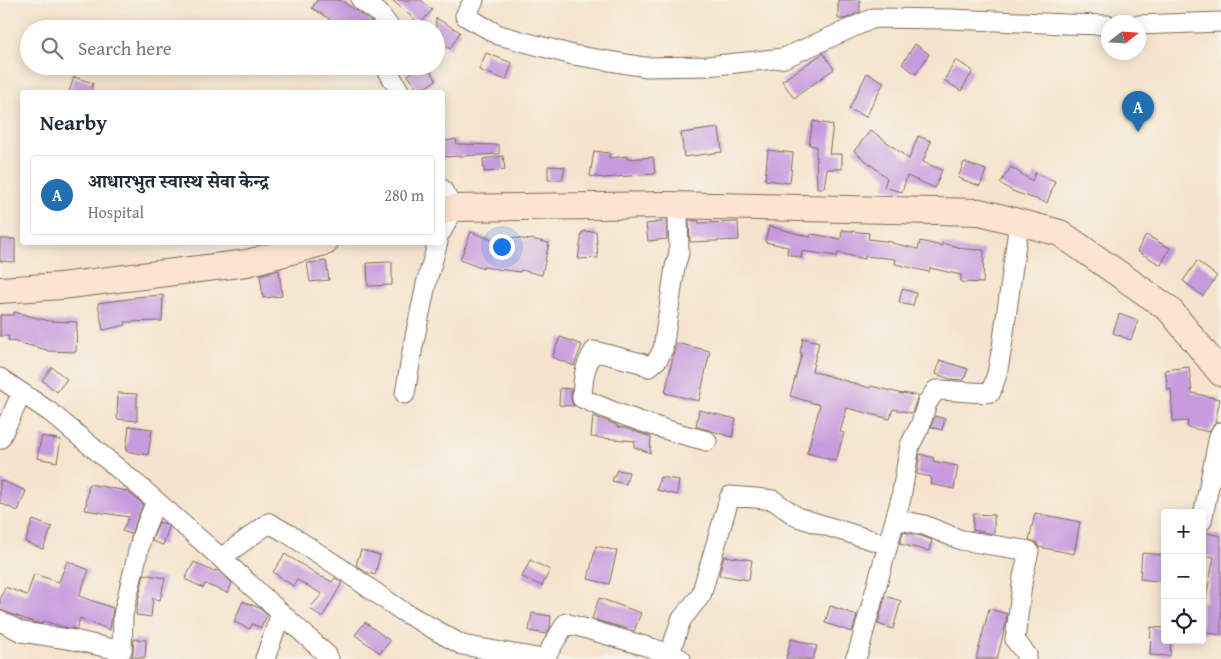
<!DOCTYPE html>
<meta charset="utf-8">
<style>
:root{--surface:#fff;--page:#f2f2f3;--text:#1f2937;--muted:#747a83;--line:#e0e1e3;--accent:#1f6fb2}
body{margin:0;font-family:"Gentium Book Plus","Noto Serif Devanagari",serif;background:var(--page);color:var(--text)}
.controls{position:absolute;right:15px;bottom:15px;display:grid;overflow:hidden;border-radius:5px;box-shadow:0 2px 12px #0003}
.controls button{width:45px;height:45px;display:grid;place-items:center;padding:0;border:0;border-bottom:1px solid var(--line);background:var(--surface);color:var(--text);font:25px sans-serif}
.compass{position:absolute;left:1101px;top:15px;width:45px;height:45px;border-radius:50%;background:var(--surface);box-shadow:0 2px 12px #0003;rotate:73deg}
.you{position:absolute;left:501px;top:246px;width:18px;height:18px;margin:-12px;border:4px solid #fff;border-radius:50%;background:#1a73e8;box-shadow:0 0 0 8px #1a73e833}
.badge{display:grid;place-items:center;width:32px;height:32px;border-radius:50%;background:var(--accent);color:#fff;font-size:16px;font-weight:700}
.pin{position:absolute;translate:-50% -41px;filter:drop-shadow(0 1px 2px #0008)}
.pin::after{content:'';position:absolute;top:26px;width:18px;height:15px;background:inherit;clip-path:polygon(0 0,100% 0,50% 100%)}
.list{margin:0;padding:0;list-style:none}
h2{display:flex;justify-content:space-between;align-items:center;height:65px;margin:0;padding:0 20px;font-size:21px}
h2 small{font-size:16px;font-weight:400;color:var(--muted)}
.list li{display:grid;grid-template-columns:32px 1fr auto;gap:15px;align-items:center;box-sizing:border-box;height:80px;margin:0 10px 10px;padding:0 10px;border:1px solid var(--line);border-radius:5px}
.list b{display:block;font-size:19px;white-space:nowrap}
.list p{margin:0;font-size:16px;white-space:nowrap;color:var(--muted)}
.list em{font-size:16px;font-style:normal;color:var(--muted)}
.icon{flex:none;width:28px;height:28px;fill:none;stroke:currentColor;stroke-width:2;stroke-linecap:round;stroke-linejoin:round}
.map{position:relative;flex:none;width:1221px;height:659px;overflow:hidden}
.search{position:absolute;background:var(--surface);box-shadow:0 2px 12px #0003;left:20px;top:20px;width:425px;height:55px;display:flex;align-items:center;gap:12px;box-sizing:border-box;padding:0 18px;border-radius:28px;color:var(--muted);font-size:19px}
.panel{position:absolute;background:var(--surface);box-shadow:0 2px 12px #0003;left:20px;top:90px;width:425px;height:155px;border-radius:5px}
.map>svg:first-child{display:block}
.building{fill:#c69bde}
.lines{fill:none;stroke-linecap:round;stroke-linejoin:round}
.street-casing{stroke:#7c6b5b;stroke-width:21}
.secondary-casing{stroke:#7c6b5b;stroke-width:28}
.street{stroke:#fff;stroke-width:19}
.secondary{stroke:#fde4d1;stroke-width:26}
</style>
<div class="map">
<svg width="1221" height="659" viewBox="0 0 1221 659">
<rect width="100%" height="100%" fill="#f7f3e8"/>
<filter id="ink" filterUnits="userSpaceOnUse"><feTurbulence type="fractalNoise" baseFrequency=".02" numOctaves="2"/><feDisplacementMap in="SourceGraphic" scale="10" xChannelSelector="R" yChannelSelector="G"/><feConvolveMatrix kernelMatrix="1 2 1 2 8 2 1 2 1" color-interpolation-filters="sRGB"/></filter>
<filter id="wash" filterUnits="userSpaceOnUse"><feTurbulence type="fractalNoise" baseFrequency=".0096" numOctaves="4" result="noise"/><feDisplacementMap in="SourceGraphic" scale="20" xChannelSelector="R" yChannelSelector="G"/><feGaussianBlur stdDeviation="1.12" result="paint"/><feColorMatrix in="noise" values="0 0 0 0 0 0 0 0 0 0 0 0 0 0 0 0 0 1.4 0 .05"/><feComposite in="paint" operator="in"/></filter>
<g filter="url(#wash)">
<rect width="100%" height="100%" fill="#f5e4cd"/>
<g id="blocks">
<!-- building -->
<path class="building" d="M317,0H340L371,21L377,29H341L331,20L312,8Z
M392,0H421L432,10L420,24Z
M838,0H860V12L845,19H838Z
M436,18L460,32L450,49L436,40Z
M915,44L929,54L916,74L902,64Z
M486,53L512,63L506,80L479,70Z
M823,53L834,69L794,98L782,81Z
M956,60L973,71L961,91L944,80Z
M421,66H427L436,80L419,92L408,75Z
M867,73L884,82L866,117L849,109Z
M74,77L93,83L91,92H69Z
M813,121L833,125L829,154H842V169H827L824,188H817L816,146L809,145Z
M719,128L722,152L684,157L681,133Z
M871,130L909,159L918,136L931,141L923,162L942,170L935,188L907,176L902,192L884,187L887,178L854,151Z
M456,139L457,144L499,145V154L442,157V142Z
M768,150L793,153L790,183L765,180Z
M594,151L609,153V158L627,156V159L653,157L655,174L604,178L590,176Z
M503,156L505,170L484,172L483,159Z
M964,162L986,170L980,186L958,178Z
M548,166L565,167L562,180H548Z
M1011,167L1032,181L1035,173L1055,181L1047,203L1012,191L1000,183Z
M689,220L699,221V223L738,222L739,240L690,242Z
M667,221V239L648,241L646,224Z
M769,226L810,237L811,234L841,239L842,230L869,233L868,239L892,242V243L918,249L920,241L942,246V243L966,249L984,250L983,283L961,282V275L930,268L929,272L895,264L896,259L865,256V259L838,253L837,256L802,251L801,258L787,254L788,247L765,242Z
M596,231L598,258L578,259L582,232Z
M471,232L498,242L499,236L530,240L531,239L549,243L542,275L521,270L520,272L483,267V269L460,260Z
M1146,235L1170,248L1161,265L1137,251Z
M0,239H15V262L0,261Z
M326,261L329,280L310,282L307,263Z
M1197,261L1217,276L1203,296L1183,281Z
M392,262V285L368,286L367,263Z
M279,270L282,296L263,298L260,275Z
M902,289L916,293L913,306L899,303Z
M163,295L162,321L125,322L126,325L103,330L98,303L135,298V297Z
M14,312L49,321L77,322L76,352L47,351V350L8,340L9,336H0V315H14Z
M1119,314L1138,321L1131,340L1113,333Z
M560,337L582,345L574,366L552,357Z
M803,338L819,342L812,371L870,388L871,386L903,394V393L918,396L912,413L893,409L890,419L847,408L840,432L844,433L836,461L807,453L820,405L790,396L802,353H800Z
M676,343L710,351L699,401L665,393Z
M940,360L968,369L964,380L950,379L936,374Z
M52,367L67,379L57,392L42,380Z
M1189,367L1192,393L1220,399L1215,423L1209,432L1187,427L1188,421L1173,422L1171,389L1168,390L1165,370Z
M560,388L571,389V398L572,403L574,406L559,405Z
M118,393L137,394V421L117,419Z
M699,410L736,419L732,437L696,426Z
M593,416L617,425V427L625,428L651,437L650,453L634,447L635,441L591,437Z
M935,416L945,419L942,430L931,427Z
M129,426L152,429L148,455L126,451Z
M42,436L61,440L57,462L37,458Z
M920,454L934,458L933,461L958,466L954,489L930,484L931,477L917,474Z
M617,470L629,472L626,484L612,481Z
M660,477L679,480L677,495L657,490Z
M0,480L26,491L18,511L0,503Z
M89,484L127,491L143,504L131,534L122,531L129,517L85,510Z
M1035,513L1080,522L1074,554L1039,547L1036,542L1029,540Z
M973,514L994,515V534L973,530Z
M33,520L52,527L43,549L25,542Z
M159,522L166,524L169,527L163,545L152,541Z
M903,532L921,536L932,540L929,551L900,544Z
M1202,532L1221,536V635L1202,632V601L1205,602L1214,557L1202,555Z
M596,546L617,551L609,584L588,579Z
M361,550L380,555L375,575L366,572L356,565Z
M1142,553L1165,555V582L1140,579Z
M285,554L323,578V577L332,582L335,578L342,583L322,618L310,608L322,594L297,580L293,586L273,572Z
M724,556L752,560L749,580L719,575Z
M530,560L550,570L542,586L522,577Z
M67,561L89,570L79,596L113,608L110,630L80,618L77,629L64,627L43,621L42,624L33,622L0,610V600L5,587L27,595L34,574L59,582Z
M194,562L214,572L215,570L219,571L232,583L228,593L205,584L203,588L185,579Z
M144,574L165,578L160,600L153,598L151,617L136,615L137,607Z
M885,596L901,601L893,629L878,624Z
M599,598L641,613L634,631L592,619Z
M243,601L259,608L267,615L261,628L252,624L250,629L234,622Z
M830,606L857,615L852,632L825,623Z
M989,609L1007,614L1005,627L997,659H976Z
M532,613L551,616L550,628L546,634L529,631Z
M365,622L390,641L380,653L355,635Z
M1151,627L1165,628V640H1171L1170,656L1150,655Z
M134,639L146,640L145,658L132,657L133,651Z
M791,639L817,646L813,659H786Z"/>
</g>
</g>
<g filter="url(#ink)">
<use href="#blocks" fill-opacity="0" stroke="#7c6b5b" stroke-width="1"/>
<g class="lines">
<defs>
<path id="street" d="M361,0L379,13L391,29
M474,0L465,16L499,35L573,55L645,67L707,66L784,58L874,18L950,19L1065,24L1108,25
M1138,25L1221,22
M385,66L400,92
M442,189L453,208L442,231
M678,205V218L679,253L675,267L663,349L658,359L649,367L641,363L594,351C584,367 583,379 582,398C622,417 664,430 707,441
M0,378L50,412L139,486L221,558L327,655L329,659
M405,394L413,346L427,280L438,242
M0,439L22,393
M895,519L924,525L961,540L1029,551L1023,577L1015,640L1027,655L1026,659
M1202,521L1219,436L1221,432
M221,558L269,523L287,533L339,567L402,611L462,645L543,659
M0,621L22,632L74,640L122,651L123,615L142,535L156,501
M265,659L281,613
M544,659L566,623L652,648L681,659
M668,659L681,620L701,595L730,496L755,498L773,500L797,517L888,545
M855,659L858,653L901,498L910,445L920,426L927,403L936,390C955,390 973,394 991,392L997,374L1002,347L1019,222"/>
<path id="secondary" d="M442,211L453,208L669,205L980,212L1060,233L1169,309L1221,373
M0,290L61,286L247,263L325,242"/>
</defs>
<!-- street casing -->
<use href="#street" class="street-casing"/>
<!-- secondary casing -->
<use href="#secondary" class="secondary-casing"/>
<!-- street -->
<use href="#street" class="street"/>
<!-- secondary -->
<use href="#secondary" class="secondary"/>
</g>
</g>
</svg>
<div class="controls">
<button>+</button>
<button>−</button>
<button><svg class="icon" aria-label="locate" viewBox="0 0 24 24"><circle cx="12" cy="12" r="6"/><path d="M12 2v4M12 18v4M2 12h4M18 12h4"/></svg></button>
</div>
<svg class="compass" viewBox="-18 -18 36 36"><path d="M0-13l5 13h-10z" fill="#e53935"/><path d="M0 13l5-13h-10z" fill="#747a83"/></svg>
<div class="you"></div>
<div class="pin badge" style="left:1138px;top:132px">A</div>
<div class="search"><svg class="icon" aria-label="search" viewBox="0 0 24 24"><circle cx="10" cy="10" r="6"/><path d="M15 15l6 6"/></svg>Search here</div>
<section class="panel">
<h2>Nearby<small></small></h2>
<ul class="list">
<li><span class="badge">A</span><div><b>आधारभुत स्वास्थ सेवा केन्द्र</b><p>Hospital</p></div><em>280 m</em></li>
</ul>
</section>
</div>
